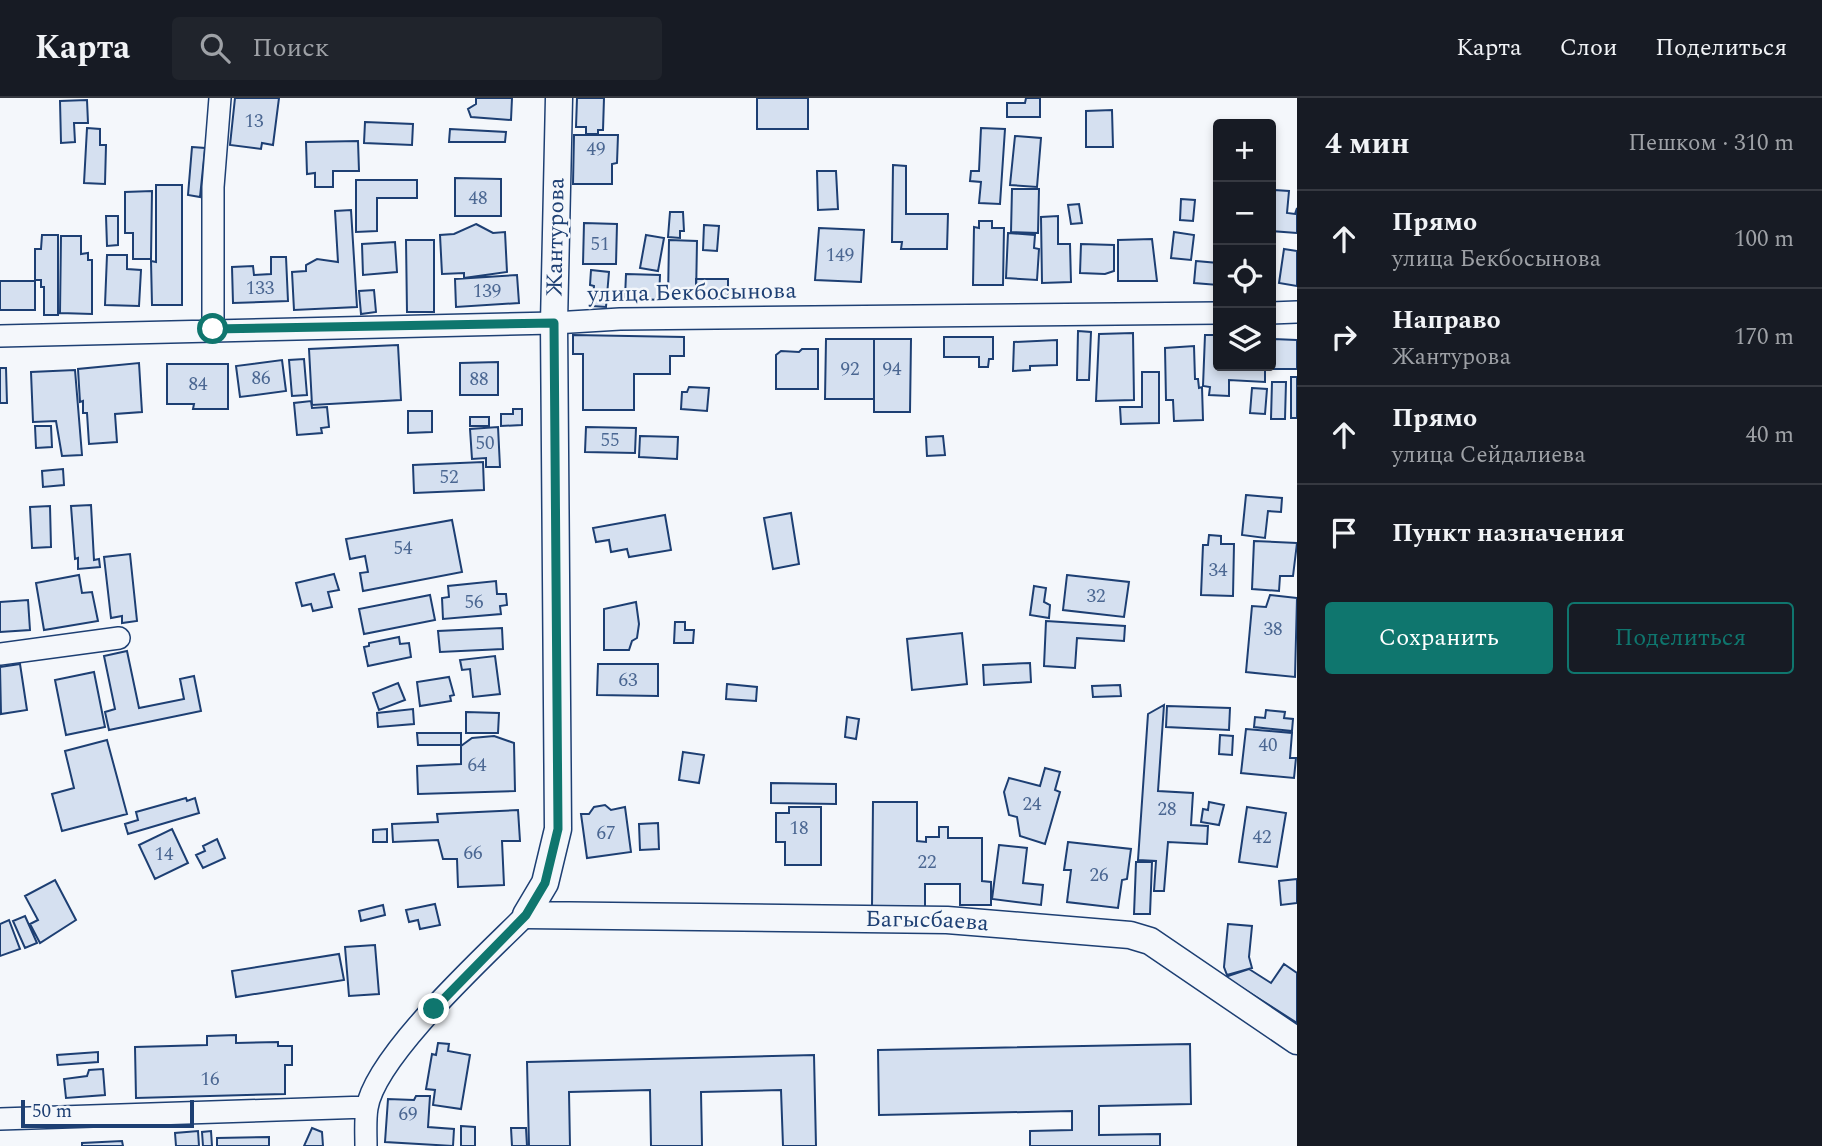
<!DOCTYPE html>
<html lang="ru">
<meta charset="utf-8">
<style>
:root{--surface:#171b24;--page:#20242c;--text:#f1f3f6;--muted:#9ea1a6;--line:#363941;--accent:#0f766e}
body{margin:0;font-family:Spectral,serif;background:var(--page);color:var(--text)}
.controls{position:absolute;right:21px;top:21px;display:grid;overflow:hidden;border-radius:7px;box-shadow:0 4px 10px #0003}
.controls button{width:63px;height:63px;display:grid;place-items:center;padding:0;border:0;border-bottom:2px solid var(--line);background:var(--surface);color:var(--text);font:35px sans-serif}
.scale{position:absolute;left:21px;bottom:18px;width:173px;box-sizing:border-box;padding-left:7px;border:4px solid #1d3f73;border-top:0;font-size:19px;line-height:24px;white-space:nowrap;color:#1d3f73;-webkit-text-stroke:5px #f4f7fb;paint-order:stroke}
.stop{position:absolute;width:21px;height:21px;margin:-16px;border:5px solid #0f766e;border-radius:50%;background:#fff}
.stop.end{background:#0f766e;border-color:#fff;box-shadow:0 2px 7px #0008}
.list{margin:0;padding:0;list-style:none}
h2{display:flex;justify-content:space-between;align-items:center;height:91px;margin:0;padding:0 28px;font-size:30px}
h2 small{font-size:23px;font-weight:400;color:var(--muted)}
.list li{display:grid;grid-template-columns:46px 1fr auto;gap:21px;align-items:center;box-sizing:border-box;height:98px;padding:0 28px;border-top:2px solid var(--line)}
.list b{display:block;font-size:26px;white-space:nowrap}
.list p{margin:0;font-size:23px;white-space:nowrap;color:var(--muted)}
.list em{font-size:23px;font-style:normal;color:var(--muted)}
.actions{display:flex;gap:14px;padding:21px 28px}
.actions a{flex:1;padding:16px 0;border:2px solid var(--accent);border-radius:7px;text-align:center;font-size:24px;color:var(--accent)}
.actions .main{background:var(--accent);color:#fff}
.icon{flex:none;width:38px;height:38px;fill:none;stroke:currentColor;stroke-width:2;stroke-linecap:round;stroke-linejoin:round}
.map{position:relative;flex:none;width:1297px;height:1048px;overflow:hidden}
header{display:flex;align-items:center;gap:42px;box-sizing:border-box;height:98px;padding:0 35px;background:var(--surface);border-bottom:2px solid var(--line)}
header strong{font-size:33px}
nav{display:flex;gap:38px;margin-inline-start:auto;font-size:24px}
.search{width:490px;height:63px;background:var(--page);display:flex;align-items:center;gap:18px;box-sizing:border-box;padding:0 24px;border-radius:7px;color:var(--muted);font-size:26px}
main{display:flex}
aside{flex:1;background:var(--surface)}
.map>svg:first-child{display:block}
.building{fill:#d5e0f0;stroke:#1d3f73;stroke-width:2}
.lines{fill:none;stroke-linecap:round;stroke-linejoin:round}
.minor-casing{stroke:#1d3f73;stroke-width:24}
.tertiary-casing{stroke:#1d3f73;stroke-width:29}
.minor{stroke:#f4f7fb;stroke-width:21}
.tertiary{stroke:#f4f7fb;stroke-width:26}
.route{stroke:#0f766e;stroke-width:9}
.labels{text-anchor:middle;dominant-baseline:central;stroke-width:5;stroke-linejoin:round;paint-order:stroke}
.number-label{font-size:19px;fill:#4b6792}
.street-label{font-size:23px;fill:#1d3f73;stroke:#f4f7fb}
</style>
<header>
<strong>Карта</strong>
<div class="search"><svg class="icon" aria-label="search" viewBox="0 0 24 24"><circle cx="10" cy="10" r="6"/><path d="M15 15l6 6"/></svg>Поиск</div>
<nav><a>Карта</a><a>Слои</a><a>Поделиться</a></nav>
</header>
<main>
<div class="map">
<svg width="1297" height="1048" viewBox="0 0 1297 1048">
<rect width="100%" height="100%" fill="#f4f7fb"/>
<!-- building -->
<path class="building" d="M235,0H279L273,47L262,45L261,51L230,47Z
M476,0H512L511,22L471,19L468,11L476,6Z
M577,0H604L603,32H598V36H586V29H576Z
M757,0H808V31H757Z
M1026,0H1040V19H1007V5H1025Z
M87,2L88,25H74L75,44L61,45L60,3Z
M1112,12L1113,49H1086V13Z
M365,24L413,26L412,47L364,45Z
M87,30L100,31V47H106L105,86L84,85Z
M981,30L1005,31L1000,106L979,105L981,84L970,83L971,73H979Z
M450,31L506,34L505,44H449Z
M574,37H618L617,65L612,66V86H573Z
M1015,38L1041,40L1037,89L1010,87Z
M358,43L359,73H333V89H315V75L307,76L306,44Z
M192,49L205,50L200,99L188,97Z
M893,67L906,68V116H948L947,151H901L902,144H892Z
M817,73H836L838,111L818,112Z
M455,80L501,81V118H455Z
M356,82H417V100H377V133L356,134Z
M156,87H182V207H152L151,163L156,164Z
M1012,91H1039L1038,135L1011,134Z
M1274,92L1289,93L1287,115L1295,116L1297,110V135L1271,133Z
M152,93L151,161H133V135H125V94Z
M1181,101L1195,102L1193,123L1180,122Z
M1079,106L1082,125L1071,126L1068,107Z
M351,112L357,209L294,212L292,174L306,173V167L317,161L338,164L335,113Z
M670,114H683L684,133H680V140L668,139Z
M106,118H118V147L107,148Z
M1058,118V146H1070L1071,184L1042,185L1041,119Z
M979,123H992V130H1004L1003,187H973L974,129L979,130Z
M584,125L617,126L616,166H583Z
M476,126L493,135L505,134L507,174L464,180V175L442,176L440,137L454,136Z
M704,127L719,128L717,153L703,152Z
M819,130L864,132L861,184L815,182Z
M1174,134L1194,137L1191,162L1171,160Z
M1008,135L1035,137L1034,150L1039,151L1037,182L1006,180Z
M42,137H58V217H44V189H41V182H35V151H41Z
M646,137L664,140L658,173L640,170Z
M61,138H81V156L88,155V162H92V216L60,215Z
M1152,141L1157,183H1118V142Z
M406,142H434V214H407Z
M669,142L697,143L696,200H668Z
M395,144L397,174L363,177L362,146Z
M1081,146L1114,147V173L1105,176L1080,175Z
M1284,151L1297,153V188L1279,185Z
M107,157H127V171L141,172L139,208L105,207Z
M271,159H286L288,203L233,205L232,169L253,168L254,177L271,176Z
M1196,163L1218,165V187L1194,185Z
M591,172L609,174L606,209L592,208L594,188L590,187Z
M626,176L660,177L659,202L625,200Z
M517,177L519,205L456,209L455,181Z
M696,181H728V201L696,200Z
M0,183H35V212H0Z
M374,192L376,214L361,216L359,193Z
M1078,233L1091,234L1089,282H1077Z
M1133,235L1134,302L1096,303L1099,236Z
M573,237L684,239V258H670V276H634V312H583V256H573Z
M1205,237H1218V268H1265V284L1229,282V298L1209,297L1210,289L1203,288Z
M944,239H993V261H989L988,269H979V259H944Z
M826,241H874V301H825Z
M874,241H911L910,314H874Z
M1273,241L1297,242V271H1272Z
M1057,242V267L1030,268V272L1013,273L1014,244Z
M398,247L401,302L312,307L309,251Z
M1194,248L1195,281H1198L1199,290L1202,289L1203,322L1174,323L1173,302H1166L1165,250Z
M802,251H818V291H776V257L781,253L799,254Z
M304,261L307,297L292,298L289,262Z
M282,262L286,293L240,299L236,268Z
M498,264V297H460V265Z
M139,265L142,314L115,316L117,344L89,346L87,315H83V303L80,304L78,271Z
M167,266H228V311H193L194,306H167Z
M0,270H6L7,305H0Z
M75,272L82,357L62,358L56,323L33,324L31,274Z
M1142,274H1159V325L1121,326L1120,309H1142Z
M1291,279H1297V320H1291Z
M1272,284H1286L1285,321H1271Z
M689,289L709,290L707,313L681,311L682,294H687Z
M1252,290L1267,291L1265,316L1250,315Z
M311,303L312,310L327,309L329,329L321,330L322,335L297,337L294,305Z
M513,311H522V327L501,328V316H513Z
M408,313H432V334L408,335Z
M470,319H489V328H470Z
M35,328H51L52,349L36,350Z
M498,329L500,369H486V360L472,361L470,331Z
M586,329L636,330L635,355L585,354Z
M640,338L678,339L677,361L639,359Z
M943,338L945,357L927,358L926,339Z
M483,364L484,392L414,395L413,367Z
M63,371L64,387L43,389L42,373Z
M1246,397L1282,400L1281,414L1268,413L1265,440L1242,437Z
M91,407L94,462L99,461L100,469L78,471V460L75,461L71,408Z
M50,408L51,449L32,450L30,409Z
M791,415L799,466L773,471L764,420Z
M665,417L671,452L629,459L627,451L611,454L609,442L596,444L593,430Z
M452,422L462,474L363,493L360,475L368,474L365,458L350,461L346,441Z
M1209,437L1221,438V446H1234L1233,498L1201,497L1203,447H1208Z
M1254,443L1297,445L1293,478H1280L1279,493L1252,491Z
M130,456L137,523L122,525V518L111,520L104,459Z
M334,476L339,492L328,494L332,509L313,513L311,506L302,508L296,485Z
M79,477L82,495L92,494L98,523L44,532L36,485Z
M1067,477L1129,484L1124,519L1063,512Z
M496,483L497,496H506L507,507L500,508L501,516L443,521L442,500L449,499L448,488Z
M1034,488L1046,490L1044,504L1050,507L1049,520L1030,517Z
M430,497L435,522L364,536L359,511Z
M1270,497L1297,500L1295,579L1246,574L1252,508L1266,509Z
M28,502L30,532L0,534V504Z
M636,504L639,526L637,540L632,543L629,552H604V511Z
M1046,523L1125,528L1124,543L1077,540L1075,570L1044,568Z
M675,524H685V532H694L693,545H674Z
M502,530L503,551L440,554L438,533Z
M962,535L967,586L912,592L907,541Z
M399,539L400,546L409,545L411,559L368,568L364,549L369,548V545Z
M127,553L139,610L184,601L180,581L194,578L201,613L109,632L105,614L115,611L104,558Z
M495,558L500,596L473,599L470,571L462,572L460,562Z
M1030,565L1031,584L984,587L983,567Z
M20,566L27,612L1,616L0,569Z
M598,566H658V598L597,597Z
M94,574L105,629L66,637L55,582Z
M449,579L454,597L450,598L451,603L420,608L417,584Z
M398,585L405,602L379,612L373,595Z
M727,586L757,589L756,603L726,601Z
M1120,587L1121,598L1093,599L1092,588Z
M1164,607L1158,693L1193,695L1191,727L1208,728L1207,746L1168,744L1164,793H1154L1156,763L1138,762L1148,616Z
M1167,608L1230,610L1229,632L1166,629Z
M413,611L414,626L378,629L377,615Z
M1266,612L1285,614L1284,620L1293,621L1292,633L1254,629L1255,619L1265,620Z
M466,614L499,615L498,635H466Z
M847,619L859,621L856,641L845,639Z
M1246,631L1292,635L1290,660H1296L1294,680L1241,675Z
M417,635H461V647H418Z
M1220,637L1233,638L1232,657L1219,656Z
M494,638L514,645L515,693L418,696L417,668L461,666V648L472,640Z
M107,642L127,716L62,733L52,696L74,690L65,653Z
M683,654L704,657L699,685L679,682Z
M1045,670L1060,674L1055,692L1060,694L1045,746L1020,738L1017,719L1009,717L1004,694L1009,680L1040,688Z
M771,685L836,686V706L771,705Z
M186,700L187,703L195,700L199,715L128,736L125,726L138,722L136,714Z
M873,704H917V743L926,744V739H939V729H948V740H982V783L991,784V807H960V786H925V810L872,809Z
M1209,704L1224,707L1219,727L1201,724L1203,711L1208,712Z
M605,707L611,712L625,709L631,754L587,760L581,716H589L594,709Z
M789,709H821V767H785V744H776V715H789Z
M1247,709L1286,715L1277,769L1239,764Z
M518,712L520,743H502L504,787L458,789L457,761H443L438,742L393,744L392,726L438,724L437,716Z
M658,725L659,751L640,752L639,726Z
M172,731L188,765L155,781L139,747Z
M387,731V744H373V732Z
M217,741L225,760L203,770L196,757L205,753L203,748Z
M1068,744L1131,751L1127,781L1122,782L1118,810L1067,804L1071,772H1064Z
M999,747L1027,750L1023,785L1043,787L1041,807L992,801Z
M1136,764H1152L1150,816H1134Z
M1297,781V805L1281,807L1279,783Z
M55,782L76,822L40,845L30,826L38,822L25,798Z
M435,806L440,827L420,831L418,822L409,824L406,812Z
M383,807L385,817L361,823L359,813Z
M25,818L37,845L25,850L13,823Z
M9,822L20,851L0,858V826Z
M1228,826L1252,828L1249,859L1252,870L1227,877L1224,869Z
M375,847L379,896L349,898L345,849Z
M339,856L344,882L236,899L232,873Z
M1284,866L1297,875V925L1225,879L1249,871L1271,885Z
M236,937V945L278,944V948H292V967H285V996L136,1000L135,949L207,947V938Z
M438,945L449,946L448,953L470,957L461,1011L433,1007L435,992L426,991L432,956L436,957Z
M1190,946L1191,1006L1099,1008V1037L1160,1036V1048H1030V1033L1072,1032V1013L879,1017L878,952Z
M98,954V964L58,967L57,957Z
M814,957L816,1048H783L781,992L701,994L702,1048H651L650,992L569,994L570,1048H529L527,964Z
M103,971L105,997L66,1000L64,981L87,978L89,972Z
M416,998H430L428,1029L454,1031L453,1048L385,1044L388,1001L414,1002Z
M461,1028L475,1029V1048H461Z
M312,1030L322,1034L323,1048H304Z
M511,1030H526L527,1048H512Z
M198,1033L199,1048H176L175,1035Z
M211,1033L212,1048H203L202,1034Z
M269,1039V1048H217V1040Z
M122,1043L123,1048H82V1045Z"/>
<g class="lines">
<defs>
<path id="minor" d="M1271,215L1297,214
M213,231V89L220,0
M0,238L554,225L620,221L1218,215
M0,556L119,540
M0,1021L367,1009
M366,1048C366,1036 365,1022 367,1010C375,958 486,857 526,817"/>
<g id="tertiary">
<path id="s1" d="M559,0L554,225L558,731L545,785L526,817L947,822L1130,837L1150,843L1297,943"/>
</g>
</defs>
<!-- minor casing -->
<use href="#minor" class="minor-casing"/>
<!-- tertiary casing -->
<use href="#tertiary" class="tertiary-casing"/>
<!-- minor -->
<use href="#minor" class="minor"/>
<!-- tertiary -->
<use href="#tertiary" class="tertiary"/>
</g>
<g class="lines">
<!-- route -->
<path class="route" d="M213,231L554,225L558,731L545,785L526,817L434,911"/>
</g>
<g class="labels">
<!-- number labels -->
<g class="number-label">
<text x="254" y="23">13</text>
<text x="596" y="51">49</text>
<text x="478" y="100">48</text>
<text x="600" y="146">51</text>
<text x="840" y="157">149</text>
<text x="260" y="190">133</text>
<text x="487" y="193">139</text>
<text x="850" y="271">92</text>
<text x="892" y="271">94</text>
<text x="261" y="280">86</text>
<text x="479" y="281">88</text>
<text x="198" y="286">84</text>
<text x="610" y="342">55</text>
<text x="485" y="345">50</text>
<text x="449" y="379">52</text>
<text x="403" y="450">54</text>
<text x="1218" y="472">34</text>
<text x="1096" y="498">32</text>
<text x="474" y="504">56</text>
<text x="1273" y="531">38</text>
<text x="628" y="582">63</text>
<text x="1268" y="647">40</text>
<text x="477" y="667">64</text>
<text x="1032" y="706">24</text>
<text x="1167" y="711">28</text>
<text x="799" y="730">18</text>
<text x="606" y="735">67</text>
<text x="1262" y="739">42</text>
<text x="473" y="755">66</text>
<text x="164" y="756">14</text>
<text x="927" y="764">22</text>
<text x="1099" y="777">26</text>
<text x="210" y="981">16</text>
<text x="408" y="1016">69</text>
</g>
<!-- street labels -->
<g class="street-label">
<text transform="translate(556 139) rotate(-89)">Жантурова</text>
<text transform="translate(692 195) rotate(-1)">улица Бекбосынова</text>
<text stroke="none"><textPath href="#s1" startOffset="1225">Багысбаева</textPath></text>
</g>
</g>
</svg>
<div class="controls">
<button>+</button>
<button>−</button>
<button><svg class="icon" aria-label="locate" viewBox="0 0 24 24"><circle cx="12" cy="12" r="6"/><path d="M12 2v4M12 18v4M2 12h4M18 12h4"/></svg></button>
<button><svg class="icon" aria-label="layers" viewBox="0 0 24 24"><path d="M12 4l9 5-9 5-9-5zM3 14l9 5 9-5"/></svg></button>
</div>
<div class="scale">50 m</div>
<div class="stop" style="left:213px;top:231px"></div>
<div class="stop end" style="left:434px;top:911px"></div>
</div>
<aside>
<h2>4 мин<small>Пешком · 310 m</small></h2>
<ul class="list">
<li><svg class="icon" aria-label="ahead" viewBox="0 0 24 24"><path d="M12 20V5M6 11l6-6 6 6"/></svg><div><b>Прямо</b><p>улица Бекбосынова</p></div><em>100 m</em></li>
<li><svg class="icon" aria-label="right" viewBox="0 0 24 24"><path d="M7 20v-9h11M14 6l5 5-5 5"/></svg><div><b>Направо</b><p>Жантурова</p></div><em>170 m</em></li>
<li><svg class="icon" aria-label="ahead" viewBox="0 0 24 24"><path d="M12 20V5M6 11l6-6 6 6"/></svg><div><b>Прямо</b><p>улица Сейдалиева</p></div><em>40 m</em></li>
<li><svg class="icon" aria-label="arrive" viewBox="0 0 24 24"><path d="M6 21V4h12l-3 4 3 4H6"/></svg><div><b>Пункт назначения</b></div></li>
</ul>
<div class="actions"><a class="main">Сохранить</a><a>Поделиться</a></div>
</aside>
</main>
